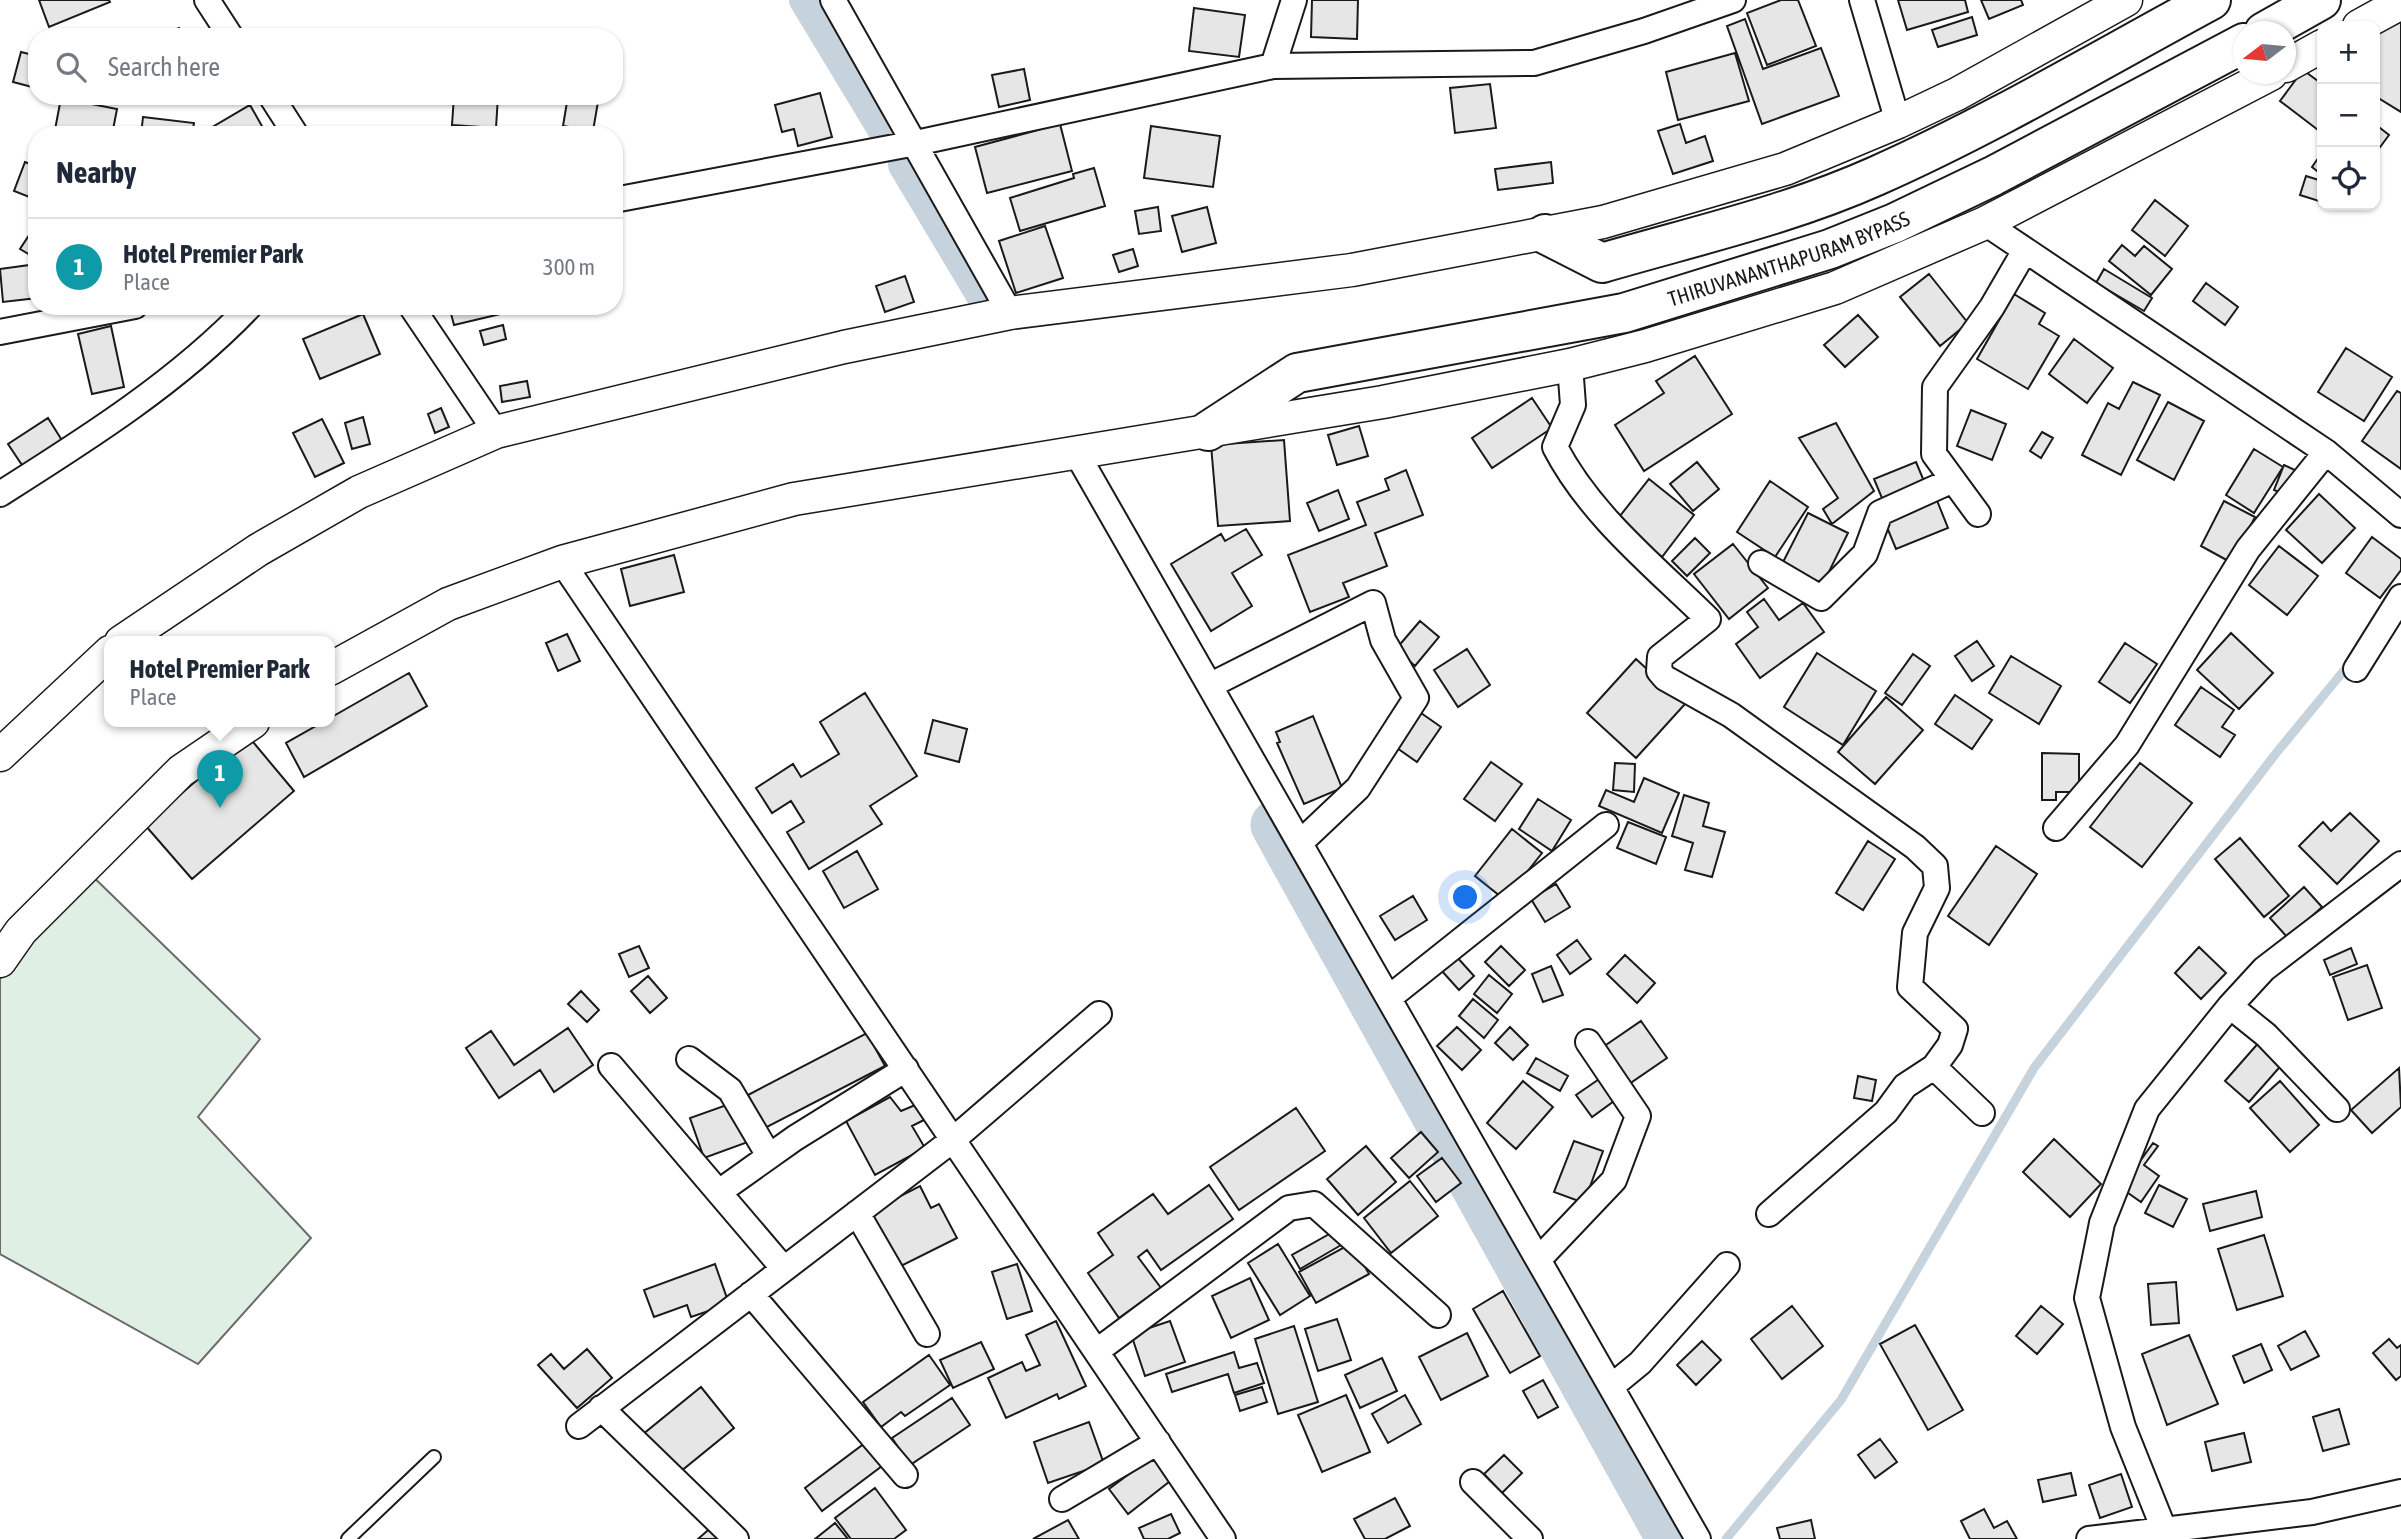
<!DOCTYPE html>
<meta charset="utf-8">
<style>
:root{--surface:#fff;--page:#f6f6f7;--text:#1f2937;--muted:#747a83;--line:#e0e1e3;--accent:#db2777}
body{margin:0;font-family:"Asap Condensed",sans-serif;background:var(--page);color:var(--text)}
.controls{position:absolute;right:21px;top:21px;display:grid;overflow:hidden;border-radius:14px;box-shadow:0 2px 5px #0004}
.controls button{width:63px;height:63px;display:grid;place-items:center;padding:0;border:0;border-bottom:2px solid var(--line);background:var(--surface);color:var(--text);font:35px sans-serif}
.compass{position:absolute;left:2233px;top:21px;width:63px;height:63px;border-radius:50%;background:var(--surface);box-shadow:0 2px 5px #0004;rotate:254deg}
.you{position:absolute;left:1466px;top:898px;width:24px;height:24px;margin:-18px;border:5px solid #fff;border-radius:50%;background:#1a73e8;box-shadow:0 0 0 10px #1a73e833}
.badge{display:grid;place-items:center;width:46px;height:46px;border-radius:50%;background:var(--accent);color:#fff;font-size:23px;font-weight:700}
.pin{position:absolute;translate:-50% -58px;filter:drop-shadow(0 2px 4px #0008)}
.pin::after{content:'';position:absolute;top:37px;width:24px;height:21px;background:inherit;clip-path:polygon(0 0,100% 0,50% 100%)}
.popup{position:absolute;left:104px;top:636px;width:231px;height:91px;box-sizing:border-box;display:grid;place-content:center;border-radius:14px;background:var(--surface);filter:drop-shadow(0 2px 5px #0005);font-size:23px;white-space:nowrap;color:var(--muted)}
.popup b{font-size:26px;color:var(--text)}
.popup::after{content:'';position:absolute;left:50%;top:100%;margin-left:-14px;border:14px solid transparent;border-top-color:var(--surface)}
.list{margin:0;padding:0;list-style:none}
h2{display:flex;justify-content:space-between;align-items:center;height:91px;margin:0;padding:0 28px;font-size:30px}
h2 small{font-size:23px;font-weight:400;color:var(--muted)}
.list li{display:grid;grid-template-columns:46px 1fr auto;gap:21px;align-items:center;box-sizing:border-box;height:98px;padding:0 28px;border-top:2px solid var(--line)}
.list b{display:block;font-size:26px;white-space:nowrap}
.list p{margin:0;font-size:23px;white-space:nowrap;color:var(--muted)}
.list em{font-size:23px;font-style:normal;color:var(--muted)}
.icon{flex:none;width:38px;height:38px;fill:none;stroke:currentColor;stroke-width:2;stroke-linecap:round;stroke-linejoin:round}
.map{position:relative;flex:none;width:2401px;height:1539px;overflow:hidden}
.search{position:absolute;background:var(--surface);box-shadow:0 2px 5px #0004;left:28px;top:28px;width:595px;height:77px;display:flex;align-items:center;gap:18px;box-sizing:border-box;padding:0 24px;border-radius:28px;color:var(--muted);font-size:26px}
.panel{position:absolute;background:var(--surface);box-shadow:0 2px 5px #0004;left:28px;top:126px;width:595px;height:189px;border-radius:28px}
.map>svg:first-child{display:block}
.green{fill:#e0efe3;stroke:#6a6a6a;stroke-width:2}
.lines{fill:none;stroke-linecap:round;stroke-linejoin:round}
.stream{stroke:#c6d2dc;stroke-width:9}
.canal{stroke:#c6d2dc;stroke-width:30}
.river{stroke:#c6d2dc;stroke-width:51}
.building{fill:#e6e6e6;stroke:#1a1a1a;stroke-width:2}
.service-casing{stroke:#1a1a1a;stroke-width:16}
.minor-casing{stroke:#1a1a1a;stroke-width:28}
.tertiary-casing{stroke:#1a1a1a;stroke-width:35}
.trunk-casing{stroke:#1a1a1a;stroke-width:42}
.service{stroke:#fff;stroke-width:12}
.minor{stroke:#fff;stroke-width:24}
.tertiary{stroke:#fff;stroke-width:32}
.trunk{stroke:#fff;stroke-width:38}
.labels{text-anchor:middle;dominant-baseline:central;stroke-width:5;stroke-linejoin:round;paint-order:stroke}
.street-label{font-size:21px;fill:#1a1a1a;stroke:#fff}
</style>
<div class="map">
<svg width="2401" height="1539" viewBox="0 0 2401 1539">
<rect width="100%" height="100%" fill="#fff"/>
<!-- green -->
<path class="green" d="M81,865L260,1039L198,1117L311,1238L198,1364L0,1254V979Z"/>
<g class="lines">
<!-- stream -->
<path class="stream" d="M1726,1539L1841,1400L2034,1068L2277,752L2351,662"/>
<!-- canal -->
<path class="canal" d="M804,0L885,134
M903,165L986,304"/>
<!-- river -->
<path class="river" d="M1276,825L1672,1539"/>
</g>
<!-- building -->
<path class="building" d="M39,0H109L110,2L49,27Z
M1312,0H1358L1357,39L1311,37Z
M1781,0H1798L1816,46L1767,65L1747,13Z
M1898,0H1965L1968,12L1907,30Z
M1981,0H2021L2023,5L1989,19Z
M1194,8L1245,15L1239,57L1189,51Z
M2401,14V112L2375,96V32Z
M1972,17L1977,35L1938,47L1932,30Z
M1745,19L1763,69L1821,48L1839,96L1762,124L1727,26Z
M179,28L183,37H157Z
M21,52L37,56L32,87L13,82Z
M1735,53L1749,101L1678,120L1666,72Z
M1024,69L1030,100L999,107L992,75Z
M2303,70L2322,84V133L2280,101Z
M1490,84L1496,128L1455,133L1450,88Z
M820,93L832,137L798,146L794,129L782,132L775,105Z
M454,96H498L496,128L452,125Z
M568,96H599L593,131L563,126Z
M61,98L117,109L112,135H54Z
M250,105L267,135H205L204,132Z
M143,117L194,123L192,135H141Z
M1060,124L1072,171L987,193L975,147Z
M1680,124L1686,143L1705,136L1713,161L1673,174L1658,131Z
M2375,124L2389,135L2375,154Z
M1151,126L1220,136L1213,187L1144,178Z
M2321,154L2322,155V175L2312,167Z
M25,162L37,167V200L14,191Z
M1551,162L1553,183L1498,190L1495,169Z
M1094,168L1105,206L1020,231L1010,198L1074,178L1073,174Z
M2306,176L2322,181V202L2300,195Z
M2155,200L2188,226L2165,256L2132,230Z
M1158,207L1161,231L1139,234L1135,211Z
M1207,207L1216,243L1182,252L1172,216Z
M37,223V259L20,249Z
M1045,226L1063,278L1016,293L999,241Z
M2122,245L2135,256L2144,246L2172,269L2151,295L2109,261Z
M1133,249L1138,266L1119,272L1113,255Z
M37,264V298L3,302L0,269Z
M2104,269L2152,298L2144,311L2096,283Z
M1929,274L1968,323L1940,346L1900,297Z
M905,276L914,302L885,312L876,286Z
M2206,283L2238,307L2225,325L2193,301Z
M2014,294L2045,313L2039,324L2059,336L2028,389L1977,359Z
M449,306H508L509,312L454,325Z
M363,314L380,354L320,379L303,339Z
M1858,315L1878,337L1845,367L1824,345Z
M503,325L506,339L484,345L480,331Z
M111,326L124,387L92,394L78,334Z
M2074,339L2113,368L2087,403L2049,374Z
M2346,348L2392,377L2364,421L2318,392Z
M1695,356L1732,414L1644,471L1615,425L1664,393L1656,381Z
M527,381L530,397L502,402L500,386Z
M2133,382L2160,395L2121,475L2082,455L2108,403L2119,409Z
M2397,391L2401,393V469L2362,441Z
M1532,398L1552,428L1492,468L1472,438Z
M2168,402L2204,421L2174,480L2137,460Z
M441,408L449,427L435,433L428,414Z
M1971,410L2006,424L1992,460L1957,446Z
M363,417L370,444L352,449L345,423Z
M48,418L63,442L24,468L8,444Z
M322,419L344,463L315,477L293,433Z
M1836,423L1874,491L1832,524L1823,509L1838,498L1799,438Z
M1359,426L1368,456L1337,465L1328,435Z
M2042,432L2053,438L2041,458L2030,451Z
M1284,440L1290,521L1218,526L1211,445Z
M2254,449L2283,467L2254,513L2226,495Z
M1697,462L1719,489L1693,511L1670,484Z
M1916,462L1926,486L1884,503L1874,479Z
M2284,465L2299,472L2288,496L2274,490Z
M1406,470L1423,515L1375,533L1387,566L1343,583L1349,597L1310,612L1288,555L1366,525L1357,502L1389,490L1385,479Z
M1649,479L1694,515L1662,557L1616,521Z
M1770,481L1808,507L1775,557L1737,532Z
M1338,490L1349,519L1319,531L1307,503Z
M2319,494L2355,528L2322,563L2286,530Z
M1936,498L1948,528L1896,549L1884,520Z
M2224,501L2255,517L2232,563L2201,546Z
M1808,513L1848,533L1822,586L1781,566Z
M1246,529L1262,555L1232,573L1252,606L1211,631L1171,564L1221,534L1225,541Z
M2372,537L2401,559V570L2380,598L2346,573Z
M1695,538L1710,553L1687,576L1672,561Z
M1733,544L1768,588L1729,619L1694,574Z
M2279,546L2318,576L2287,615L2249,585Z
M674,555L684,592L630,606L621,569Z
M1764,599L1779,620L1803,603L1824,632L1760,678L1736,644L1758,627L1747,612Z
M1420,621L1439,637L1415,666L1396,649Z
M2231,633L2273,673L2239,709L2197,670Z
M567,634L580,661L558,671L546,643Z
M1977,641L1994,666L1972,681L1955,656Z
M2125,643L2157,664L2130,703L2099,682Z
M1467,649L1490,685L1458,707L1434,670Z
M1817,653L1876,691L1843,745L1784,707Z
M1913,654L1930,666L1902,705L1885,693Z
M2011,656L2061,686L2039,724L1989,693Z
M1636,659L1685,704L1636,758L1587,713Z
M409,673L427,706L304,777L286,743L323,722H330V718Z
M2201,687L2234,710L2222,727L2235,735L2220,757L2175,725Z
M865,693L917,776L870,806L882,824L809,869L787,832L804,822L791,801L772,813L756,788L793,764L801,777L839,754L820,722Z
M1955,695L1992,720L1972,749L1935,724Z
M1886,697L1923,730L1875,784L1838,752Z
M1421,713L1441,727L1417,762L1397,748Z
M1313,716L1342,788L1304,804L1277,743L1280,742L1276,732Z
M933,720L967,729L959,762L925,753Z
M248,736L294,791L192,879L145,825Z
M2042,753L2079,754V792H2056V800H2042Z
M1491,762L1522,784L1495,821L1464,799Z
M1615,763L1635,764L1634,792L1613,790Z
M2140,763L2192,803L2142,867L2090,827Z
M1644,778L1679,793L1662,833L1599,806L1606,790L1634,802Z
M1684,795L1709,803L1703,826L1725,832L1712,877L1685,870L1693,843L1672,836Z
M1538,799L1571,820L1552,851L1519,829Z
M2350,813L2379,841L2337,884L2299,846L2323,822L2331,831Z
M1628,822L1666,837L1656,864L1617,848Z
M1512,829L1542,853L1505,900L1475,876Z
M2240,838L2289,896L2264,917L2215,859Z
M1868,841L1895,859L1863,910L1836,893Z
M1996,846L2037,874L1989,945L1948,916Z
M857,851L878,889L844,908L823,871Z
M1556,884L1570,907L1545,922L1531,899Z
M2304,887L2322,907L2288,938L2270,918Z
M1413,896L1427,920L1395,940L1380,916Z
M1577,940L1591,959L1570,974L1557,955Z
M639,946L649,968L629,977L619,954Z
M1501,946L1525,970L1509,986L1485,962Z
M2199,947L2226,973L2201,999L2175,973Z
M2351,948L2357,964L2330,975L2324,960Z
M1625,955L1655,983L1637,1003L1607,974Z
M1456,956L1474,976L1459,990L1441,970Z
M2367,965L2382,1008L2348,1020L2333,977Z
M1551,966L1563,995L1543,1002L1532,974Z
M1489,975L1512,994L1497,1013L1474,994Z
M648,976L667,998L650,1013L631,991Z
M581,991L599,1010L587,1022L568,1004Z
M1473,999L1498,1020L1484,1038L1459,1016Z
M1641,1021L1667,1058L1629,1084L1603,1047Z
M1457,1027L1481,1050L1462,1070L1437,1046Z
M1510,1027L1528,1045L1513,1060L1495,1043Z
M568,1028L593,1065L554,1092L540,1070L499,1098L466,1048L491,1031L514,1065Z
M867,1033L885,1066L765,1128L748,1095Z
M2261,1040L2285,1061L2249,1102L2225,1081Z
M1536,1058L1568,1076L1560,1091L1527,1073Z
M2399,1068L2401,1107L2372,1133L2351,1110Z
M1605,1075L1621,1096L1592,1117L1576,1095Z
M1858,1076L1876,1080L1872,1101L1854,1098Z
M1523,1081L1553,1107L1516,1149L1487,1123Z
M2280,1081L2319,1125L2290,1152L2250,1108Z
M890,1097L901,1111L920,1103L928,1118L912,1126L925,1148L875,1175L846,1121Z
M735,1102L748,1142L704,1158L690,1118Z
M1296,1108L1325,1151L1239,1210L1210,1167Z
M1421,1132L1438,1152L1409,1178L1391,1158Z
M2054,1139L2101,1184L2070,1217L2023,1172Z
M1574,1141L1603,1151L1584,1203L1554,1192Z
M2153,1143L2158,1146L2144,1165L2159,1176L2141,1202L2121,1188Z
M1366,1146L1396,1182L1358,1215L1327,1179Z
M1442,1158L1461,1183L1436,1202L1417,1176Z
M1410,1181L1438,1216L1391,1253L1364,1218Z
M1209,1185L1233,1219L1161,1270L1147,1250L1138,1257L1161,1288L1119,1318L1088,1273L1113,1255L1098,1233L1153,1194L1168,1214Z
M2159,1185L2187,1199L2173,1227L2145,1213Z
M920,1186L931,1208L939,1204L957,1238L897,1268L869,1212Z
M2256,1191L2262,1217L2210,1231L2203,1204Z
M1340,1228L1348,1241L1300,1269L1292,1255Z
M2264,1235L2283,1296L2237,1310L2218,1249Z
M1352,1243L1369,1274L1316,1303L1299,1272Z
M1278,1244L1310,1296L1280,1315L1248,1263Z
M715,1264L729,1304L691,1317L687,1305L654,1317L644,1290Z
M1017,1264L1032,1311L1007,1319L992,1272Z
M1250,1278L1269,1320L1231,1338L1212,1296Z
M2176,1282L2179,1323L2151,1325L2148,1284Z
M1503,1291L1540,1356L1510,1373L1473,1309Z
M1792,1306L1823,1346L1782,1379L1751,1339Z
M2041,1306L2063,1324L2037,1354L2016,1336Z
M1337,1319L1351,1360L1318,1371L1305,1329Z
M1056,1321L1086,1386L1059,1399L1057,1394L1006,1418L988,1378L1022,1362L1026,1371L1040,1365L1026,1335Z
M1170,1321L1185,1362L1145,1376L1131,1334Z
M1915,1325L1963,1410L1928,1430L1880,1344Z
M1294,1326L1318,1402L1278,1414L1255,1339Z
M2305,1331L2319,1356L2291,1370L2278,1346Z
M1467,1333L1488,1376L1441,1400L1419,1357Z
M2189,1335L2218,1404L2167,1425L2142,1354Z
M2389,1339L2397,1348L2401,1345V1376L2396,1380L2373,1353Z
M1702,1341L1721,1360L1696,1385L1677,1365Z
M981,1342L994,1369L953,1388L940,1360Z
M2261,1344L2272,1370L2244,1383L2233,1356Z
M587,1349L612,1378L577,1408L538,1365L551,1354L564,1369Z
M1234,1352L1239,1368L1257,1363L1264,1383L1234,1393L1228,1374L1172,1392L1166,1374Z
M929,1355L950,1385L905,1416L901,1412L881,1427L863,1402Z
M1382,1358L1397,1391L1360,1408L1345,1375Z
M1543,1380L1558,1407L1538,1418L1523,1391Z
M701,1387L734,1428L675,1476L642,1435Z
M1262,1387L1267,1402L1240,1411L1235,1395Z
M1346,1395L1370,1452L1322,1472L1298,1415Z
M1405,1395L1421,1424L1388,1443L1372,1414Z
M952,1398L970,1425L910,1465L892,1438Z
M2339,1409L2349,1444L2323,1451L2313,1417Z
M1089,1422L1104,1464L1048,1483L1034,1442Z
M2244,1433L2251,1462L2212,1471L2205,1442Z
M1880,1439L1897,1462L1875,1478L1858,1455Z
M865,1443L882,1466L822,1511L805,1488Z
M1157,1453L1174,1478L1128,1514L1109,1489Z
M1504,1455L1522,1473L1502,1493L1484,1474Z
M2071,1473L2076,1495L2043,1502L2038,1480Z
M2121,1474L2132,1507L2100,1518L2089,1485Z
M875,1488L906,1530L894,1539H851L835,1518Z
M1395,1498L1410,1526L1385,1539H1365L1354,1519Z
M1984,1509L1994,1528L2007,1521L2017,1539H1970L1961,1521Z
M1171,1514L1180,1533L1168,1539H1144L1139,1528Z
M1068,1520L1079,1539H1033Z
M1811,1520L1815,1539H1780L1777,1528Z
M835,1523L848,1539H815Z
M715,1524L728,1539H698Z"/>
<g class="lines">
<defs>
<path id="service" d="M348,1539L434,1457"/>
<path id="minor" d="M207,0L231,37
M833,0L1010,313
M1862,0L1898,122
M1273,66L1294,0
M271,96L296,135
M614,200L916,143L1273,66L1534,63L1644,31L1733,0
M1985,223L2326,452L2401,515
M411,306L496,432
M0,332L135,306
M1570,365L1573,405L1555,447C1590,515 1654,566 1708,619L1660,657L1659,671L1665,678L1731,715L1915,847L1935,866L1937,888L1915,933L1910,987L1955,1029L1950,1045L1934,1067L1982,1113
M1077,454L1698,1539
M0,494C87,439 179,381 250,306
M1978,514L1934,454L1935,387L1992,307L2024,252
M562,562L1223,1539
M1761,563L1821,598L1865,554L1880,513L1953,480
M2356,669L2401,597
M1211,685L1373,603L1383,640L1416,698L1358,788L1301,842
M2056,828L2127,745L2248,549L2326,452
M1390,997L1606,825
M2230,1006L2266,1035L2337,1109
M689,1059L730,1090L769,1156
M611,1066L784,1269
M719,1192L795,1138L906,1069
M857,1213L927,1334
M1769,1214L1886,1112L1905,1086L1934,1067
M1539,1259L1614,1180L1638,1116L1588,1042
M751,1294L905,1475
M1097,1351L1289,1208L1314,1204L1438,1315
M1612,1386L1640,1363L1727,1265
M601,1408L736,1539
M579,1426L954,1139L1099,1014
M1473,1482L1530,1539
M1062,1499L1158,1442
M2165,1532L2123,1427L2087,1298L2102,1223L2147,1109L2230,1006L2264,969L2401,864
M2089,1539L2312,1512L2401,1492"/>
<path id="tertiary" d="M2359,26L2401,3
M2286,66L2322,46
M121,642L258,550L359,492L496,432L844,347L1010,313L1352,270L1603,222L1785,169L1898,122L1957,94L2126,0
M330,669L448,604L562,562L794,499L1383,402L1570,365L1645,346L1835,288L1985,223L2271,74
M0,755L110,652
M0,961L21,931L181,771L253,722"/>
<g id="trunk">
<path d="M2264,32L2321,0"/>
<path d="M1545,234L1602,263C1694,236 1789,215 1876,176C1991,125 2100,60 2211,0"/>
<path id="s1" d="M1208,431L1297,373L1624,313L1830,249L1895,223L1993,176L2244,43"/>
</g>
</defs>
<!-- service casing -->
<use href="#service" class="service-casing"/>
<!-- minor casing -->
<use href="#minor" class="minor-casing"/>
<!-- tertiary casing -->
<use href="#tertiary" class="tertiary-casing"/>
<!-- trunk casing -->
<use href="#trunk" class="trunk-casing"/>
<!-- service -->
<use href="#service" class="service"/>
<!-- minor -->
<use href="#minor" class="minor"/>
<!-- tertiary -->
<use href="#tertiary" class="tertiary"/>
<!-- trunk -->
<use href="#trunk" class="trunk"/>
</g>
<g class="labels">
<!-- street labels -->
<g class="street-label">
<text stroke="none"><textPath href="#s1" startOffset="612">THIRUVANANTHAPURAM BYPASS</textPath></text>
</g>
</g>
</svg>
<div class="controls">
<button>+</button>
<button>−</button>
<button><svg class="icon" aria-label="locate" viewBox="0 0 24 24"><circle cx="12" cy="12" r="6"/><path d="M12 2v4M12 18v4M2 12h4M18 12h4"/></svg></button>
</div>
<svg class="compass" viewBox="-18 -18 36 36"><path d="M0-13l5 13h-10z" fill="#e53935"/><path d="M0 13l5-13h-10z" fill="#747a83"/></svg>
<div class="you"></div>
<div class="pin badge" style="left:220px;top:808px;background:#0f9aa8">1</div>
<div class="popup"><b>Hotel Premier Park</b>Place</div>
<div class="search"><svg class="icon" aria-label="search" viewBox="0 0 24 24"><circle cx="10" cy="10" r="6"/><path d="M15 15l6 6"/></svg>Search here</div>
<section class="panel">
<h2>Nearby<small></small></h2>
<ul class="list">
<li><span class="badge" style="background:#0f9aa8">1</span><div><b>Hotel Premier Park</b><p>Place</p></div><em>300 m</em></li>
</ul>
</section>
</div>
